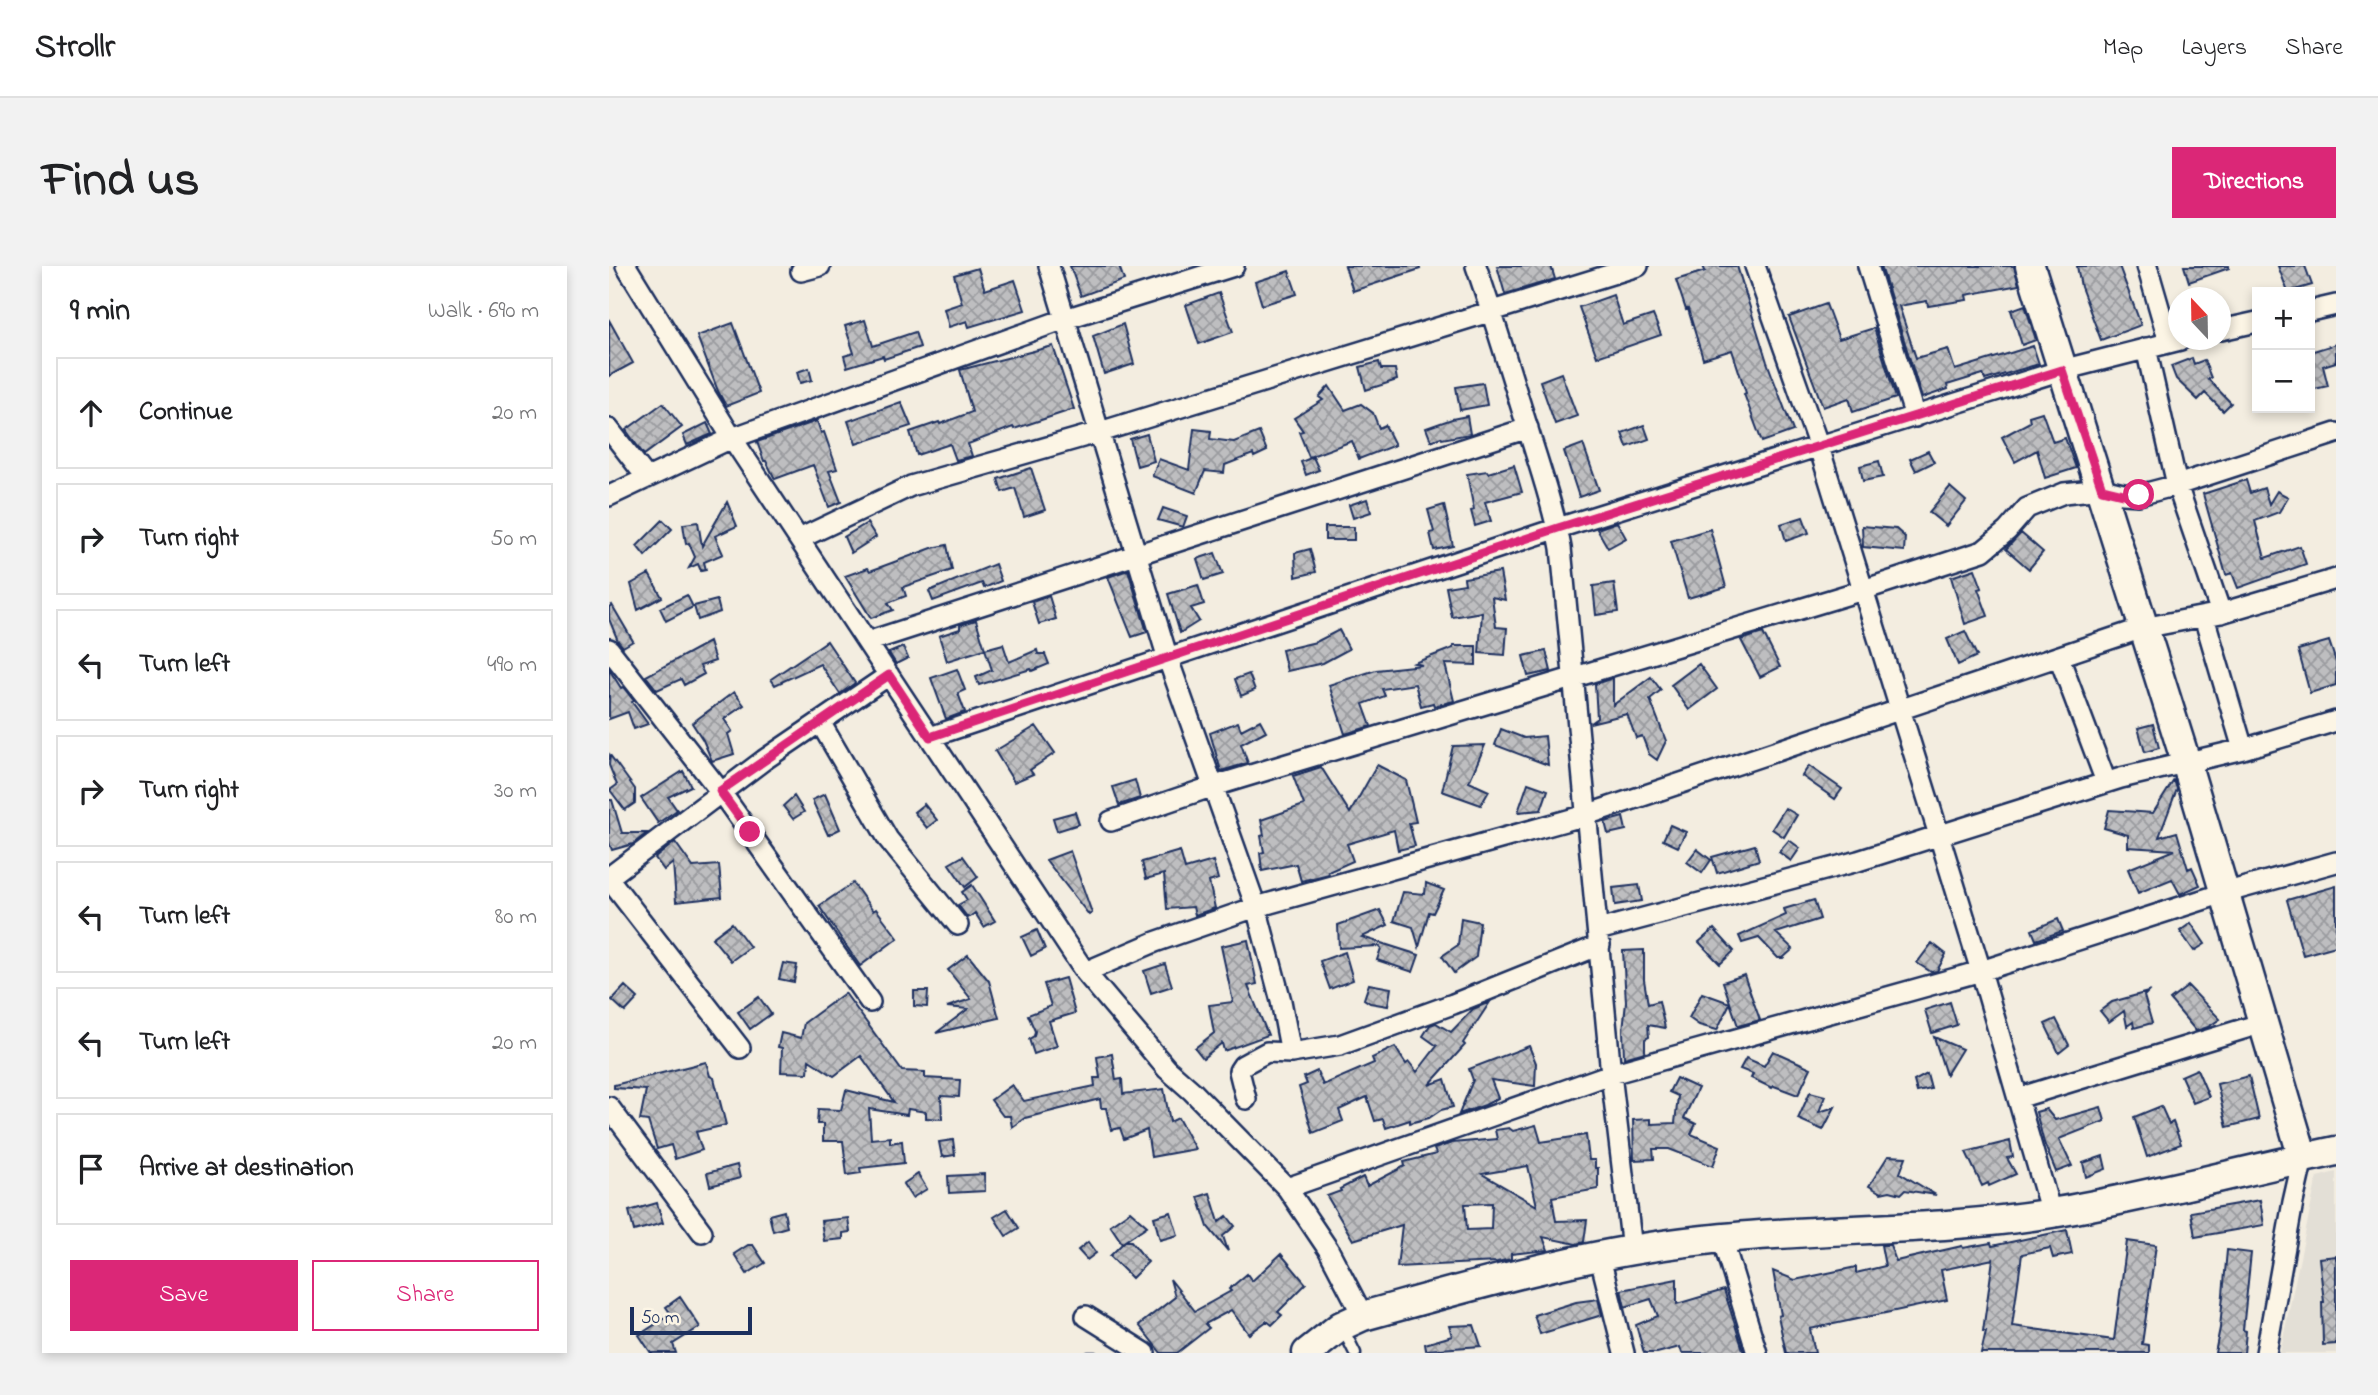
<!DOCTYPE html>
<meta charset="utf-8">
<style>
:root{--surface:#fff;--page:#f2f2f2;--text:#202124;--muted:#757577;--line:#e0e0e0;--accent:#db2777}
body{margin:0;font-family:"Indie Flower",sans-serif;background:var(--page);color:var(--text)}
.controls{position:absolute;right:21px;top:21px;display:grid;overflow:hidden;border-radius:0px;box-shadow:0 4px 10px #0003}
.controls button{width:63px;height:63px;display:grid;place-items:center;padding:0;border:0;border-bottom:2px solid var(--line);background:var(--surface);color:var(--text);font:35px sans-serif}
.compass{position:absolute;left:1559px;top:21px;width:63px;height:63px;border-radius:50%;background:var(--surface);box-shadow:0 4px 10px #0003;rotate:338deg}
.scale{position:absolute;left:21px;bottom:18px;width:122px;box-sizing:border-box;padding-left:7px;border:4px solid #1b2f5e;border-top:0;font-size:19px;line-height:24px;white-space:nowrap;color:#1b2f5e;-webkit-text-stroke:5px #fcf5e5;paint-order:stroke}
.stop{position:absolute;width:21px;height:21px;margin:-16px;border:5px solid #db2777;border-radius:50%;background:#fff}
.stop.end{background:#db2777;border-color:#fff;box-shadow:0 2px 7px #0008}
.list{margin:0;padding:0;list-style:none}
h2{display:flex;justify-content:space-between;align-items:center;height:91px;margin:0;padding:0 28px;font-size:30px}
h2 small{font-size:23px;font-weight:400;color:var(--muted)}
.list li{display:grid;grid-template-columns:46px 1fr auto;gap:21px;align-items:center;box-sizing:border-box;height:112px;margin:0 14px 14px;padding:0 14px;border:2px solid var(--line);border-radius:0px}
.list b{display:block;font-size:26px;white-space:nowrap}
.list em{font-size:23px;font-style:normal;color:var(--muted)}
.actions{display:flex;gap:14px;padding:21px 28px}
.actions a{flex:1;padding:16px 0;border:2px solid var(--accent);border-radius:0px;text-align:center;font-size:24px;color:var(--accent)}
.actions .main{background:var(--accent);color:#fff}
.icon{flex:none;width:38px;height:38px;fill:none;stroke:currentColor;stroke-width:2;stroke-linecap:round;stroke-linejoin:round}
.map{position:relative;flex:none;width:1727px;height:1087px;overflow:hidden;border-radius:0px}
header{display:flex;align-items:center;gap:42px;box-sizing:border-box;height:98px;padding:0 35px;background:var(--surface);border-bottom:2px solid var(--line)}
header strong{font-size:33px}
nav{display:flex;gap:38px;margin-inline-start:auto;font-size:24px}
.intro{display:flex;align-items:center;justify-content:space-between;box-sizing:border-box;height:168px;padding:0 42px}
h1{margin:0;font-size:49px}
.button{padding:18px 32px;border-radius:0px;background:var(--accent);color:#fff;font-size:24px;font-weight:700}
main{display:flex;gap:42px;padding:0 42px}
aside{flex:1;background:var(--surface);border-radius:0px;box-shadow:0 4px 10px #0003}
.map>svg:first-child{display:block}
.built{fill:#e3dfd6}
.lines{fill:none;stroke-linecap:round;stroke-linejoin:round}
.stream{stroke:#707a91;stroke-width:5}
.building{fill:url(#building-cross-hatch);stroke:#1b2f5e;stroke-width:2;fill-rule:evenodd}
.lane-casing{stroke:#1b2f5e;stroke-width:15}
.street-casing{stroke:#1b2f5e;stroke-width:24}
.secondary-casing{stroke:#1b2f5e;stroke-width:33}
.lane{stroke:#fcf5e5;stroke-width:10}
.street{stroke:#fcf5e5;stroke-width:19}
.secondary{stroke:#fcf5e5;stroke-width:28}
.route{stroke:#db2777;stroke-width:9}
</style>
<header>
<strong>Strollr</strong>
<nav><a>Map</a><a>Layers</a><a>Share</a></nav>
</header>
<div class="intro"><h1>Find us</h1><a class="button">Directions</a></div>
<main>
<aside>
<h2>9 min<small>Walk · 690 m</small></h2>
<ul class="list">
<li><svg class="icon" aria-label="ahead" viewBox="0 0 24 24"><path d="M12 20V5M6 11l6-6 6 6"/></svg><div><b>Continue</b></div><em>20 m</em></li>
<li><svg class="icon" aria-label="right" viewBox="0 0 24 24"><path d="M7 20v-9h11M14 6l5 5-5 5"/></svg><div><b>Turn right</b></div><em>50 m</em></li>
<li><svg class="icon" aria-label="left" viewBox="0 0 24 24"><path d="M17 20v-9H6M10 6l-5 5 5 5"/></svg><div><b>Turn left</b></div><em>490 m</em></li>
<li><svg class="icon" aria-label="right" viewBox="0 0 24 24"><path d="M7 20v-9h11M14 6l5 5-5 5"/></svg><div><b>Turn right</b></div><em>30 m</em></li>
<li><svg class="icon" aria-label="left" viewBox="0 0 24 24"><path d="M17 20v-9H6M10 6l-5 5 5 5"/></svg><div><b>Turn left</b></div><em>80 m</em></li>
<li><svg class="icon" aria-label="left" viewBox="0 0 24 24"><path d="M17 20v-9H6M10 6l-5 5 5 5"/></svg><div><b>Turn left</b></div><em>20 m</em></li>
<li><svg class="icon" aria-label="arrive" viewBox="0 0 24 24"><path d="M6 21V4h12l-3 4 3 4H6"/></svg><div><b>Arrive at destination</b></div></li>
</ul>
<div class="actions"><a class="main">Save</a><a>Share</a></div>
</aside>
<div class="map">
<svg width="1727" height="1087" viewBox="0 0 1727 1087">
<defs>
<pattern id="building-cross-hatch" width="8" height="8" patternUnits="userSpaceOnUse" patternTransform="scale(1.75)"><rect width="8" height="8" fill="#bebec0"/><path d="M0 0l8 8M0 8l8-8" fill="none" stroke="#9a9b9f"/></pattern>
</defs>
<rect width="100%" height="100%" fill="#f3ede0"/>
<filter id="ink" filterUnits="userSpaceOnUse"><feTurbulence type="fractalNoise" baseFrequency=".0143" numOctaves="2"/><feDisplacementMap in="SourceGraphic" scale="14" xChannelSelector="R" yChannelSelector="G"/><feConvolveMatrix kernelMatrix="1 2 1 2 8 2 1 2 1" color-interpolation-filters="sRGB"/></filter>
<g filter="url(#ink)">
<!-- built -->
<path class="built" d="M1727,906V1087H1671L1708,911Z"/>
<g class="lines">
<!-- stream -->
<path class="stream" d="M479,1087H486"/>
</g>
<!-- building -->
<path class="building" d="M461,0H510L515,14L472,30Z
M736,0H810L811,3L744,25Z
M888,0H942L946,13L896,28Z
M1094,0H1128L1158,96L1184,165L1153,176L1135,128L1137,127L1123,84L1094,93L1079,43L1077,44L1067,14L1096,5Z
M1272,0H1405L1410,19L1357,29L1358,34L1319,40L1318,35L1290,40L1307,92L1339,83L1346,104L1424,80L1430,98L1376,114L1374,108L1338,119L1339,123L1313,132Z
M1468,0H1510L1532,59L1492,74L1472,21Z
M1575,0H1620V2L1580,16Z
M1669,0H1696L1703,19L1679,26Z
M369,2L376,24L406,14L416,44L360,61L358,55L340,61L335,43L353,37L345,9Z
M680,5L688,28L653,39L646,16Z
M610,27L624,66L590,78L577,39Z
M1004,29L1014,59L1044,49L1052,69L988,91L970,41Z
M1217,38L1230,73L1265,62L1287,132L1244,146L1240,132L1214,141L1180,51Z
M1416,39L1427,74L1413,79L1402,44Z
M0,54L24,97L0,110Z
M256,54L264,80L306,66L311,81L275,93L274,90L238,101L235,90L245,87L236,60Z
M124,57L150,127L117,140L109,125L88,70Z
M514,58L525,98L495,108L484,70Z
M1727,78V96L1714,100L1719,120L1701,124V86Z
M444,80L465,143L405,163L404,161L359,178L363,190L347,194L341,178L308,189L301,166L330,156L331,158L363,146L351,104Z
M1583,92L1585,98L1595,94L1602,112L1599,113L1622,137L1614,145L1596,127L1589,134L1567,113L1562,100Z
M770,96L772,103H786L788,114L757,124L751,101Z
M200,102L203,114L191,117L188,106Z
M952,107L968,150L946,158L931,115Z
M874,117L878,139L851,144L847,121Z
M720,120L736,144L752,138L764,147L770,162L776,159L786,179L750,193L743,175L700,191L690,166L694,165L685,152L714,134L710,131Z
M292,136L302,160L247,178L239,155Z
M54,137L73,161L35,189L17,164Z
M1433,146L1444,176L1456,172L1467,202L1436,212L1428,184L1406,196L1393,171L1421,156L1420,150Z
M858,150L861,168L833,173L832,171L822,175L817,162L843,153Z
M208,155L212,167L215,166L228,203L220,205L232,236L220,241L204,199L166,213L157,195H155L148,176Z
M98,157L103,168L78,179L74,169Z
M1035,159L1040,173L1018,181L1013,167Z
M585,163L602,165L601,173L625,176L650,166L658,185L645,191L644,188L616,199L615,207L596,205L587,227L543,210L550,193L580,204Z
M538,168L545,195L528,200L521,173Z
M974,178L990,224L970,231L955,185Z
M1319,185L1325,196L1307,205L1301,193Z
M704,191L710,204L697,209L692,196Z
M1270,195L1274,211L1254,215L1251,200Z
M905,199L913,226L876,236L882,255L866,260L862,245L865,244L858,208L878,205L879,207Z
M422,202L436,244L415,251L406,222L393,226L389,213Z
M1637,214L1641,227L1655,222L1660,238L1668,225L1679,231L1670,246L1646,255L1656,292L1691,280L1697,298L1629,322L1623,307L1617,309L1594,228Z
M1341,221L1357,235L1337,260L1320,246Z
M758,233L762,246L744,252L740,239Z
M118,236L128,260L106,270L114,288L95,296L97,304L92,305L89,298L80,302L86,291L80,277L77,278L74,258L89,256L93,280Z
M835,239L844,280L825,284L821,267L825,266L819,244Z
M554,242L578,250L574,261L549,254Z
M1194,251L1200,267L1177,275L1172,258Z
M54,254L63,263L36,290L28,280Z
M1008,256L1017,272L999,282L988,263Z
M258,257L267,271L242,287L235,271Z
M1253,260L1287,263L1296,271L1295,285L1254,281Z
M716,261H745V274H716Z
M1101,263L1117,321L1079,332L1062,275Z
M1412,267L1434,286L1420,303L1397,283Z
M338,279L343,304L294,321L297,330L279,337L284,344L262,352L236,310L259,302L261,305L323,282Z
M701,283L707,306L687,311L686,287Z
M606,287L614,308L595,314L588,293Z
M386,298L392,315L375,322L373,317L324,335L320,325Z
M1366,303L1373,322L1369,323L1379,350L1356,358L1342,311Z
M519,304L538,366L523,371L499,311Z
M891,306L896,334L883,331L887,361L898,362L896,389L870,387L873,346L843,351L837,321L856,318L855,312Z
M40,308L53,331L29,344L22,318Z
M1005,317L1009,346L987,349L984,320Z
M589,319L595,338L582,342L590,355L571,367L559,328Z
M78,329L84,341L57,355L51,342Z
M440,330L447,353L430,358L423,336Z
M108,334L111,346L89,354L85,340Z
M3,339L24,375L14,381L9,375L0,353V341Z
M367,354L376,383L338,395L330,370L351,363V359Z
M730,364L740,383L714,397L678,405L673,384L707,376Z
M1356,365L1368,390L1349,399L1338,373Z
M1154,367L1171,401L1151,411L1132,374Z
M218,375L246,417L231,428L211,398L166,419L162,413Z
M1720,375L1727,396V419L1701,427L1689,384Z
M100,376L106,395L91,400L95,408L75,419L72,413L48,424L37,410Z
M394,378L400,396L428,384L429,388H436L440,398L423,405L422,403L370,419L367,411L383,404L376,383Z
M844,380H867V399L836,398L845,435L825,440L824,437L812,440L806,418L773,423L776,430L754,438L762,460L736,468L720,419L767,404L813,399L805,397L844,382Z
M294,381L299,392L287,398L280,387Z
M937,385L942,405L919,410L914,390Z
M1090,398L1108,423L1080,444L1062,419Z
M0,403L12,422L14,421L25,435L23,436L39,458L25,463L19,446L0,453Z
M348,403L356,424L349,427L356,446L337,453L322,412Z
M640,408L646,424L632,430L626,413Z
M1042,411L1052,424L1041,433L1057,475L1048,494L1040,488L1033,470L1027,472L1018,448L981,457L988,452L986,418L1004,412V439Z
M125,426L135,439L115,453L123,465L119,468L125,488L103,495L94,474L83,457Z
M651,454L657,465L632,478L639,497L612,505L601,467L629,456L632,464Z
M1544,458L1550,482L1536,486L1529,462Z
M427,460L446,487L421,504L424,508L405,516L386,485Z
M892,463L915,472L936,470L939,499L886,479Z
M876,479L860,516L880,525L872,539L833,525L844,480Z
M1,489L26,523V537L16,544L1,524L8,519L0,499Z
M768,499L797,514L807,556L800,557L806,580L789,584L785,564L738,578L744,595L719,606L720,608L692,615L687,598L653,605L651,587L655,586L652,570L655,569L652,554L695,539L684,510L712,501L741,547Z
M1200,500L1233,523L1226,533L1193,510Z
M74,505L82,520L59,531L68,544L49,557L32,532Z
M526,514L531,532L510,539L504,521Z
M1565,514L1568,523L1550,571L1568,566L1579,603L1583,601L1591,619L1571,628L1563,613L1529,627L1519,603L1566,584L1519,581V569L1495,562L1500,544L1544,547Z
M919,517L939,524L932,544L909,546Z
M216,528L231,563L219,569L203,534Z
M185,530L195,546L184,553L174,540Z
M0,534H3L13,567H38L24,578L3,584L0,576Z
M315,538L328,554L318,562L305,546Z
M1176,542L1188,549L1175,571L1163,563Z
M466,546L470,558L448,565L444,552Z
M1014,551L1017,564L999,568L996,556Z
M1061,559L1077,566L1069,581L1054,574Z
M1180,574L1191,582L1182,595L1170,586Z
M66,576L84,601L110,599L113,631L67,636L64,597L55,604L46,592Z
M1146,579L1150,594L1108,607L1103,591Z
M1088,583L1102,594L1093,607L1078,596Z
M461,585L483,647L480,649L437,594Z
M571,585L576,603L604,595L609,613L600,616L606,642L586,649L584,641L558,643L555,608L537,613L533,596Z
M354,590L369,611L356,621L340,598Z
M244,617L264,645L267,643L289,672L251,700L210,640Z
M817,617L835,624L824,647L820,646L810,681L804,661L785,655L794,626L816,628Z
M363,619L386,655L375,661L366,647L359,652L349,639L358,634L353,626Z
M1030,619L1033,635L1006,639L1004,622Z
M1727,620V680L1694,689L1678,634Z
M1205,634L1211,653L1167,667L1184,683L1174,692H1169L1150,672L1133,677L1130,670L1177,649L1175,643Z
M771,644L779,659L753,671L810,689L804,706L768,694L772,682L770,680L730,682L729,659Z
M852,652L871,656L867,691L845,707L833,690L849,679Z
M1449,653L1454,665L1427,674L1423,664Z
M123,657L141,681L122,695L103,672Z
M1582,657L1596,678L1585,685L1571,665Z
M1105,663L1125,685L1111,698L1090,676Z
M428,664L436,683L422,690L413,671Z
M639,674L648,718L639,720L659,769L615,785L613,777L594,792L586,782L605,767L600,739L624,736L612,680Z
M1323,677L1337,688L1328,705L1322,706L1308,697Z
M1035,684V714L1039,738L1050,735L1056,762L1039,759L1040,771L1036,773V786L1015,792L1014,764L1017,736L1014,685Z
M736,686L744,714L721,723L711,695Z
M359,689L380,715L390,752L327,767L359,743L338,741L362,733L339,704Z
M174,697L188,699L185,716L170,713Z
M556,698L563,720L542,727L535,705Z
M1135,709L1151,754L1129,760L1114,716Z
M456,712L466,747L440,755L448,780L425,788L420,773L425,770L426,765L419,749L442,740L435,718Z
M760,718L782,722L779,740L761,737L755,733Z
M16,720L29,732L16,746L3,734Z
M1579,720L1611,753L1599,761L1587,765L1561,734Z
M305,725H319L318,741L305,740Z
M1539,726L1535,730L1543,757L1525,762L1524,756L1518,760L1515,745L1500,756L1491,745L1503,736Z
M236,727L293,805L316,806V812L351,814L350,831L332,830L333,853L317,852V846L299,843L298,849L260,843L262,873L281,871V877L293,875L295,897L251,902L252,907L238,909L234,875H214V858H208L209,843L232,844L237,824L285,836L252,790L225,810L200,794L199,807L172,806L173,782L169,781L172,767L192,772L195,757Z
M1093,727L1121,737L1108,764L1090,759L1080,752Z
M150,731L162,748L141,763L129,746Z
M881,736L854,777L856,779L820,819L836,813L844,841L832,844L820,852L801,857V854L777,862L774,853L766,855L758,831L730,844L734,855L704,867L690,821L698,818L695,811L708,805L714,819L765,797L763,792L786,781L797,798L800,796L808,806L828,780L814,770L821,759L827,757L842,766L864,743Z
M1341,736L1348,759L1323,767L1316,744Z
M1447,753L1460,779L1450,787L1436,758Z
M1325,771L1353,783L1337,809Z
M920,780L927,797L926,820L882,814L889,832L876,839L850,848L864,814L860,803Z
M1164,785L1202,802L1189,829L1165,820L1163,822L1142,812L1144,808L1131,803L1137,792L1155,800Z
M503,788L507,814L513,813L514,828L555,823L561,856L569,852L586,883L542,891L538,864L515,873L511,862L502,864L497,842H492L491,833L416,852L403,861L401,850H394L382,834L403,819L415,835L486,820L485,812H491L488,791Z
M97,796L101,810L105,812L117,859L87,866L93,884L66,893L62,879L48,883L39,855L31,854L37,824L5,822V819Z
M1588,803L1600,831L1584,837L1572,810Z
M1318,808L1322,823L1308,826L1305,815Z
M1640,810L1650,853L1618,861L1608,818Z
M1067,812L1089,822L1075,852L1087,858L1082,868L1111,880L1104,900L1060,883H1044L1045,893L1025,894L1024,854L1042,853V858L1066,857L1069,830L1060,826Z
M1201,826L1216,830L1210,846L1226,841L1214,864L1189,853Z
M1552,840L1560,858L1564,856L1572,878L1538,891L1525,851Z
M1492,841L1496,855L1450,873L1463,900L1447,906L1435,877L1427,846L1437,843L1446,854Z
M927,859L932,876L977,869L980,894H986V902H989V923L943,931L947,955L978,954L975,976L967,978L934,971L939,984L902,988V993L888,996L788,1001L793,959L744,974L718,930L732,925L731,923L754,911L758,920L796,900L795,896L827,888L825,883L843,877L888,873L886,864L900,862L904,865ZM919,900L928,940L873,908ZM883,937L882,963L858,964L856,938Z
M344,874L346,889L333,891L330,876Z
M1401,875L1404,891L1398,892L1407,908L1380,920L1379,917L1373,920L1357,886Z
M1279,890L1297,891L1291,907L1327,929L1296,924L1292,928L1281,925L1272,927L1260,920Z
M1494,890L1497,903L1477,911L1474,897Z
M128,899L131,912L101,920L98,907Z
M309,908L318,923L303,932L294,918Z
M375,908L376,925L340,927L339,910Z
M601,927L610,956L618,950L626,960L614,970L619,985L599,961L589,931Z
M1651,934L1655,959L1586,971L1582,946Z
M48,937L54,957L25,965L20,945Z
M398,943L410,962L397,970L385,951Z
M175,945L178,961L164,965L160,949Z
M521,945L538,960L513,977L501,959Z
M562,946L569,969L551,974L545,951Z
M239,952L241,966L234,967V973L215,975L212,955Z
M1458,964L1463,988L1444,992L1441,982L1413,988L1403,1060L1505,1074L1518,975L1547,979L1533,1078L1540,1079V1087H1372L1377,1065H1374L1384,993L1332,1004L1338,1034L1201,1063L1206,1087H1177L1169,1050L1172,1049L1164,1005L1186,1014L1247,1001V1007L1276,1000L1272,979H1281L1287,995L1353,980L1354,982L1382,977L1383,980Z
M516,975H522L539,996L523,1012L501,990Z
M479,976L487,987L478,994L469,984Z
M139,979H144L156,997L138,1008L125,988Z
M1618,984L1642,987L1634,1064L1637,1065L1635,1087H1606L1611,1062Z
M672,988L697,1018L669,1046L673,1049L663,1059L658,1055L640,1068L622,1044L596,1058L600,1062L568,1087H552L530,1059L566,1031L561,1013L586,1045L622,1025L620,1023L638,1008L643,1015Z
M1727,990V1078L1714,1079L1713,1036H1715L1710,992Z
M1068,1013V1038L1115,1024L1135,1087H1073L1071,1081L1048,1087H1035L1027,1059L1049,1050L1042,1033L1016,1041L1012,1024Z
M71,1031L91,1061L64,1078L67,1087H42L30,1069L62,1048L57,1041Z
M989,1033L993,1049L931,1068L925,1049L967,1036Z
M865,1059L872,1080L817,1084L816,1078L843,1070L840,1060Z"/>
<g class="lines">
<defs>
<path id="lane" d="M734,1063L746,1087"/>
<path id="street" d="M17,0L123,172L476,706L558,803L583,825L678,922L719,983L754,1050
M440,0L559,393L647,641L672,735L682,787
M867,0C886,54 902,109 919,163C931,203 945,242 952,282L1002,808L1023,983
M1146,0L1210,181L1372,705L1442,947
M1259,0L1306,151
M1538,0L1560,76
M192,5L211,0
M1701,45L1727,39
M1612,64L1648,56
M1537,82L1568,219L1612,347
M0,163L38,212
M0,230L123,172L456,53L625,0
M190,273L302,220L491,166L1029,0
M1595,351L1634,483
M258,376L919,162
M0,383L111,525L261,736
M1450,391L1497,516
M211,456L279,573L349,659
M321,471L949,262L1453,104L1571,74
M502,555L602,521L1254,324L1374,285L1398,265L1418,242L1455,227L1493,223L1514,228L1530,229L1568,219L1727,167
M0,611L155,494L280,409
M0,613L131,782
M989,664L1249,595L1512,512L1634,483L1727,455
M476,706L546,676L647,641L977,549L1534,362L1612,347L1727,313
M1409,832L1654,757
M637,833L630,805L634,799L658,786L682,787L731,779L844,738L991,679
M0,841L93,966
M678,922L1002,808L1372,705L1615,627L1727,596
M1113,972L1148,1087
M990,988L1015,1087
M477,1050L536,1087
M1657,1087L1684,936L1694,892"/>
<path id="secondary" d="M1421,0L1577,496L1694,892
M698,1087L732,1060L754,1050C867,1019 978,986 1095,974C1210,961 1328,966 1443,947C1538,931 1632,905 1727,885"/>
</defs>
<!-- lane casing -->
<use href="#lane" class="lane-casing"/>
<!-- street casing -->
<use href="#street" class="street-casing"/>
<!-- secondary casing -->
<use href="#secondary" class="secondary-casing"/>
<!-- lane -->
<use href="#lane" class="lane"/>
<!-- street -->
<use href="#street" class="street"/>
<!-- secondary -->
<use href="#secondary" class="secondary"/>
</g>
</g>
<g class="lines" filter="url(#ink)">
<!-- route -->
<path class="route" d="M141,566L111,525L280,409L321,471L949,262L1453,104L1493,223L1514,228L1530,229"/>
</g>
</svg>
<div class="controls">
<button>+</button>
<button>−</button>
</div>
<svg class="compass" viewBox="-18 -18 36 36"><path d="M0-13l5 13h-10z" fill="#e53935"/><path d="M0 13l5-13h-10z" fill="#757577"/></svg>
<div class="scale">50 m</div>
<div class="stop" style="left:1530px;top:229px"></div>
<div class="stop end" style="left:141px;top:566px"></div>
</div>
</main>
